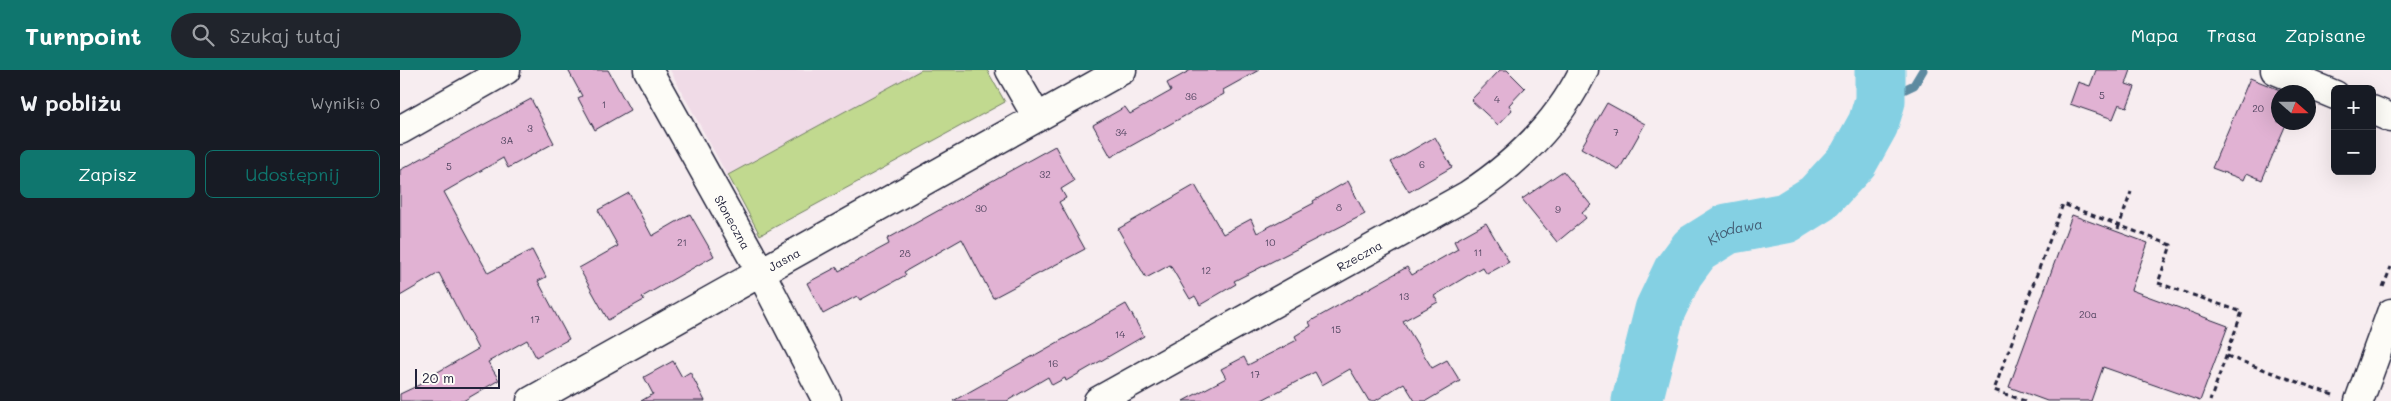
<!DOCTYPE html>
<html lang="pl">
<meta charset="utf-8">
<style>
:root{--surface:#171b24;--page:#20242c;--text:#f1f3f6;--muted:#9ea1a6;--line:#363941;--accent:#0f766e}
body{margin:0;font-family:Mali,sans-serif;background:var(--page);color:var(--text)}
.controls{position:absolute;right:15px;top:15px;display:grid;overflow:hidden;border-radius:8px;box-shadow:0 5px 20px #0002}
.controls button{width:45px;height:45px;display:grid;place-items:center;padding:0;border:0;border-bottom:1px solid var(--line);background:var(--surface);color:var(--text);font:25px sans-serif}
.compass{position:absolute;left:1871px;top:15px;width:45px;height:45px;border-radius:50%;background:var(--surface);box-shadow:0 5px 20px #0002;rotate:111deg}
.scale{position:absolute;left:15px;bottom:12px;width:85px;box-sizing:border-box;padding-left:5px;border:2px solid #22223b;border-top:0;font-size:14px;line-height:18px;white-space:nowrap;color:#22223b;-webkit-text-stroke:4px #fdfcf7;paint-order:stroke}
.list{margin:0;padding:0;list-style:none}
h2{display:flex;justify-content:space-between;align-items:center;height:65px;margin:0;padding:0 20px;font-size:21px}
h2 small{font-size:16px;font-weight:400;color:var(--muted)}
.actions{display:flex;gap:10px;padding:15px 20px}
.actions a{flex:1;padding:11px 0;border:1px solid var(--accent);border-radius:8px;text-align:center;font-size:18px;color:var(--accent)}
.actions .main{background:var(--accent);color:#fff}
.icon{flex:none;width:28px;height:28px;fill:none;stroke:currentColor;stroke-width:2;stroke-linecap:round;stroke-linejoin:round}
.map{position:relative;flex:none;width:1991px;height:331px;overflow:hidden}
header{display:flex;align-items:center;gap:30px;box-sizing:border-box;height:70px;padding:0 25px;background:var(--accent);color:#fff}
header strong{font-size:24px}
nav{display:flex;gap:28px;margin-inline-start:auto;font-size:18px}
.search{width:350px;height:45px;background:var(--page);display:flex;align-items:center;gap:12px;box-sizing:border-box;padding:0 18px;border-radius:28px;color:var(--muted);font-size:19px}
main{display:flex}
aside{flex:1;background:var(--surface)}
.map>svg:first-child{display:block}
.built{fill:#f0dbe7}
.green{fill:#c1d98f;stroke:#727e65}
.lines{fill:none;stroke-linecap:round;stroke-linejoin:round}
.stream{stroke:#5d8aa0;stroke-width:9}
.river{stroke:#84d0e3;stroke-width:51}
.building{fill:#e1b2d3;stroke:#22223b}
.minor-casing{stroke:#22223b;stroke-width:31}
.tertiary-casing{stroke:#22223b;stroke-width:31}
.path{stroke:#22223b;stroke-width:3;stroke-dasharray:5 4;stroke-linecap:butt}
.minor{stroke:#fdfcf7;stroke-width:28}
.tertiary{stroke:#fdfcf7;stroke-width:28}
.labels{text-anchor:middle;dominant-baseline:central;stroke-width:4.5;stroke-linejoin:round;paint-order:stroke}
.number-label{font-size:10px;fill:#524661}
.street-label{font-size:12px;fill:#22223b;stroke:#fdfcf7}
.water-label{font-size:14px;font-style:italic;fill:#445f76;stroke:#fdfcf7}
</style>
<header>
<strong>Turnpoint</strong>
<div class="search"><svg class="icon" aria-label="search" viewBox="0 0 24 24"><circle cx="10" cy="10" r="6"/><path d="M15 15l6 6"/></svg>Szukaj tutaj</div>
<nav><a>Mapa</a><a>Trasa</a><a>Zapisane</a></nav>
</header>
<main>
<aside>
<h2>W pobliżu<small>Wyniki: 0</small></h2>
<ul class="list">
</ul>
<div class="actions"><a class="main">Zapisz</a><a>Udostępnij</a></div>
</aside>
<div class="map">
<svg width="1991" height="331" viewBox="0 0 1991 331">
<rect width="100%" height="100%" fill="#f7edf0"/>
<filter id="ink" filterUnits="userSpaceOnUse"><feTurbulence type="fractalNoise" baseFrequency=".02" numOctaves="2"/><feDisplacementMap in="SourceGraphic" scale="10" xChannelSelector="R" yChannelSelector="G"/><feConvolveMatrix kernelMatrix="1 2 1 2 8 2 1 2 1" color-interpolation-filters="sRGB"/></filter>
<g filter="url(#ink)">
<!-- built -->
<path class="built" d="M270,0H521L327,105Z"/>
<!-- green -->
<path class="green" d="M521,0H587L605,32L360,165L328,105Z"/>
<g class="lines">
<!-- stream -->
<path class="stream" d="M1480,31L1514,15L1523,0"/>
<!-- river -->
<path class="river" id="s1" d="M1237,331L1260,240L1278,202L1295,179L1327,159L1386,148L1418,128L1453,90L1473,54L1480,31V0"/>
</g>
<!-- building -->
<path class="building" d="M168,0H208L230,40L195,60L178,28L182,26Z
M791,0H859L823,20L824,24L711,87L693,55L725,37L730,44L771,21L767,13Z
M1100,0H1107L1125,18L1109,35L1112,40L1098,55L1071,30Z
M1696,0H1731L1726,14L1735,17L1727,37L1719,34L1713,49L1670,34L1678,12L1690,16Z
M1850,8L1885,22H1878V52H1887L1862,110L1847,103L1844,110L1812,98Z
M131,29L154,73L108,98L103,88L44,122L88,203L132,180L146,207L138,211L169,269L136,287L127,270L88,292L99,310L63,331H0V324L38,306L36,303L78,279L39,203L0,226V100Z
M1207,33L1245,54L1219,100L1181,78Z
M1035,67L1052,97L1009,122L991,92Z
M655,76L674,111L661,119L666,128L659,132L685,179L593,228L562,169L504,202L506,205L460,230L457,226L423,244L407,213L437,197L439,201L489,174L487,169Z
M1163,101L1191,135L1182,143L1186,148L1157,172L1122,129Z
M948,111L965,144L834,211L836,214L800,235L795,226L790,229L770,195L746,208L718,159L795,115L823,164L851,149L857,163L914,133L913,131Z
M229,123L252,166L290,144L314,186L242,227L244,230L208,250L179,198L218,176L198,140Z
M1672,145L1748,173L1731,220L1828,256L1800,331L1703,297L1691,331H1647L1609,317Z
M1086,153L1109,192L1087,204L1082,197L1034,226L1038,232L1003,251L1032,298L1047,290L1060,311L1026,331H1015L1004,313L975,331H969L950,299L922,315L915,302L860,331H783L826,308L821,299L844,287L848,295L897,270L895,266L911,256L909,252L1007,197L1012,205L1058,179L1054,171Z
M726,234L744,266L666,311L665,308L652,315L648,307L607,331H553Z
M273,291L282,307L290,302L305,331H241L253,324L244,307Z"/>
<g class="lines">
<defs>
<g id="minor">
<path id="s2" d="M248,0L360,201L427,331"/>
<path d="M610,0L637,47"/>
<path d="M1875,0L1935,25"/>
<path d="M1972,40L1991,48"/>
<path d="M0,60L106,0"/>
<path id="s3" d="M131,331L722,0"/>
<path id="s4" d="M698,331L1068,125C1117,93 1158,53 1184,0"/>
</g>
<path id="tertiary" d="M1959,331L1991,243"/>
</defs>
<!-- minor casing -->
<use href="#minor" class="minor-casing"/>
<!-- tertiary casing -->
<use href="#tertiary" class="tertiary-casing"/>
<!-- path -->
<path class="path" d="M1718,159L1731,122
M1983,217L1991,197
M1827,286L1933,325
M1625,331L1594,320L1663,134L1771,175L1758,213L1842,242L1810,331"/>
<!-- minor -->
<use href="#minor" class="minor"/>
<!-- tertiary -->
<use href="#tertiary" class="tertiary"/>
</g>
</g>
<g class="labels">
<!-- number labels -->
<g class="number-label">
<text x="1702" y="25">5</text>
<text x="791" y="26">36</text>
<text x="1097" y="29">4</text>
<text x="204" y="34">1</text>
<text x="1858" y="38">20</text>
<text x="130" y="58">3</text>
<text x="721" y="62">34</text>
<text x="1216" y="62">7</text>
<text x="107" y="70">3A</text>
<text x="1022" y="94">6</text>
<text x="49" y="96">5</text>
<text x="645" y="104">32</text>
<text x="939" y="137">8</text>
<text x="581" y="138">30</text>
<text x="1158" y="139">9</text>
<text x="282" y="172">21</text>
<text x="870" y="172">10</text>
<text x="1078" y="182">11</text>
<text x="505" y="183">28</text>
<text x="806" y="200">12</text>
<text x="1004" y="226">13</text>
<text x="1688" y="244">20a</text>
<text x="135" y="249">17</text>
<text x="936" y="259">15</text>
<text x="720" y="264">14</text>
<text x="653" y="293">16</text>
<text x="855" y="304">17</text>
</g>
<!-- street labels -->
<g class="street-label">
<text stroke="none"><textPath href="#s2" startOffset="174">Słoneczna</textPath></text>
<text stroke="none"><textPath href="#s4" startOffset="299">Rzeczna</textPath></text>
<text stroke="none"><textPath href="#s3" startOffset="290">Jasna</textPath></text>
</g>
<!-- water labels -->
<g class="water-label">
<text stroke="none"><textPath href="#s1" startOffset="209">Kłodawa</textPath></text>
</g>
</g>
</svg>
<div class="controls">
<button>+</button>
<button>−</button>
</div>
<svg class="compass" viewBox="-18 -18 36 36"><path d="M0-13l5 13h-10z" fill="#e53935"/><path d="M0 13l5-13h-10z" fill="#9ea1a6"/></svg>
<div class="scale">20 m</div>
</div>
</main>
